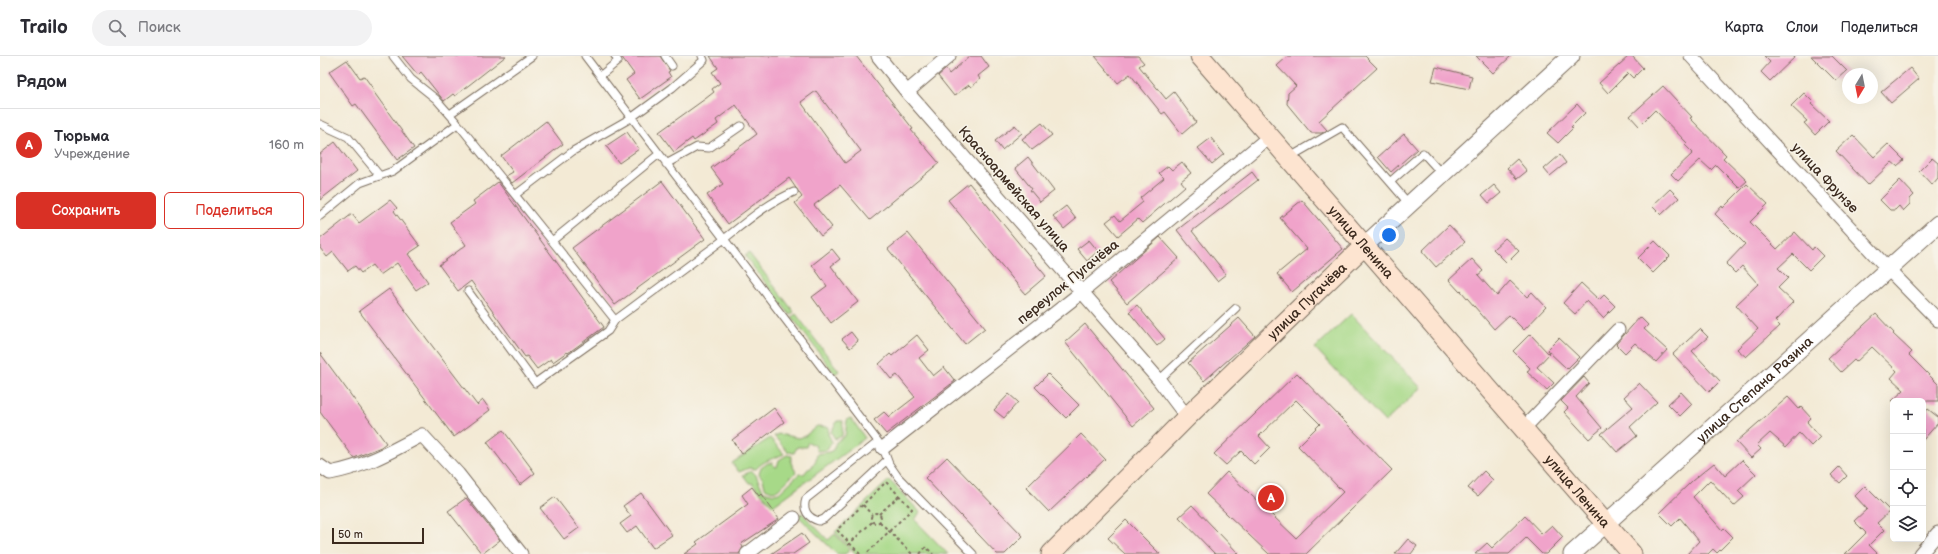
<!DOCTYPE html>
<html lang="ru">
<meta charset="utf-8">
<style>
:root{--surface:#fff;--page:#f2f2f3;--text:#2b2b33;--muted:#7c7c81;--line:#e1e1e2;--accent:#d93025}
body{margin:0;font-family:"Balsamiq Sans",sans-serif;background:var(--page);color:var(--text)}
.controls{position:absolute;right:12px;bottom:12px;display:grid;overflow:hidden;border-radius:6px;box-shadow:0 4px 16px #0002}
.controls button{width:36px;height:36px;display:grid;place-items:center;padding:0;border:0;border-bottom:1px solid var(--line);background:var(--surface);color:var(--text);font:20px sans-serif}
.compass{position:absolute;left:1522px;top:12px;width:36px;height:36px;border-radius:50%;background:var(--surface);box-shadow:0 4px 16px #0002;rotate:190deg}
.scale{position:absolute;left:12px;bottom:10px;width:92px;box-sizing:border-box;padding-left:4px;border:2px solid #3b2a1e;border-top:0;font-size:11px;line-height:14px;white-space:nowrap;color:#3b2a1e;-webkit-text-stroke:3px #f7f3e8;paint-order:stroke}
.you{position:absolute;left:1069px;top:179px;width:14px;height:14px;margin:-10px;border:3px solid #fff;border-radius:50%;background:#1a73e8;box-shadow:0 0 0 6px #1a73e833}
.badge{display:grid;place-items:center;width:26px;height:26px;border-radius:50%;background:var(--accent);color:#fff;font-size:13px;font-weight:700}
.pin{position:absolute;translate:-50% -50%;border:2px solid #fff;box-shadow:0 1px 4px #0006}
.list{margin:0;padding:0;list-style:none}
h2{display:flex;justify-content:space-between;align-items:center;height:52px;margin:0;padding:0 16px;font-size:17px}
h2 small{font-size:13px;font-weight:400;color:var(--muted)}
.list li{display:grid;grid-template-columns:26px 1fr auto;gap:12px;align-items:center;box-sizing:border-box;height:72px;padding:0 16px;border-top:1px solid var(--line)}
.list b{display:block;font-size:15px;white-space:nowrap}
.list p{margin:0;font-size:13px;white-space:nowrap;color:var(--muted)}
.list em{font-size:13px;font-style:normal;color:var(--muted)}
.actions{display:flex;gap:8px;padding:12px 16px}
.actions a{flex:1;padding:9px 0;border:1px solid var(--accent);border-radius:6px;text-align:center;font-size:14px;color:var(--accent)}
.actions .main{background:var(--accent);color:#fff}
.icon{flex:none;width:22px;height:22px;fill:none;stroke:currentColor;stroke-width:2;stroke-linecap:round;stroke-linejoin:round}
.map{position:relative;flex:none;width:1618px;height:498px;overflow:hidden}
header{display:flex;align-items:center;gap:24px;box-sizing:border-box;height:56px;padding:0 20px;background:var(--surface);border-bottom:1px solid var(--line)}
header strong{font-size:19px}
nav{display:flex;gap:22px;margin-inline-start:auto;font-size:14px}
.search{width:280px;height:36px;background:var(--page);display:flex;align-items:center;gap:10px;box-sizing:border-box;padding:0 14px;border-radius:22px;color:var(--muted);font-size:15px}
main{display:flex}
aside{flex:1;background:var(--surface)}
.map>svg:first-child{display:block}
.green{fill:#a7d988;stroke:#718253}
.building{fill:#f0a3ca;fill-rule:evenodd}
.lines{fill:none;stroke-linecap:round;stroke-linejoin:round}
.service-casing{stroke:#7b6d5e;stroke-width:9}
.minor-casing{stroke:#7b6d5e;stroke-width:15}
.tertiary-casing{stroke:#7b6d5e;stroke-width:19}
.secondary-casing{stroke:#7b6d5e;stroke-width:21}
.path{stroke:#7b6d5e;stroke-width:2;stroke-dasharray:3 3;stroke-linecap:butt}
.service{stroke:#fff;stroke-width:7}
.minor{stroke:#fff;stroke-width:13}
.tertiary{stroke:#fff;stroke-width:17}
.secondary{stroke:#fde4d0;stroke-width:19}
.labels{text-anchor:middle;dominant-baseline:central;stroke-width:3;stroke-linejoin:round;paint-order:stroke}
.street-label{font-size:14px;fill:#3b2a1e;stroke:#f7f3e8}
</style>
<header>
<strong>Trailo</strong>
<div class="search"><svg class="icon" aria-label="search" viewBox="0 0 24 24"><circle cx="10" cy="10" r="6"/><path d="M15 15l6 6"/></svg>Поиск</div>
<nav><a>Карта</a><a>Слои</a><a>Поделиться</a></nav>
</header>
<main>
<aside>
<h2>Рядом<small></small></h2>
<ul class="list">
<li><span class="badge">A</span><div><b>Тюрьма</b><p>Учреждение</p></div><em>160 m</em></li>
</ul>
<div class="actions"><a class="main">Сохранить</a><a>Поделиться</a></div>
</aside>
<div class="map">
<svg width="1618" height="498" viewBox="0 0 1618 498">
<rect width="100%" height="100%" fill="#f7f3e8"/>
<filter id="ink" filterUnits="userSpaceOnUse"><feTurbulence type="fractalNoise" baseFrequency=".025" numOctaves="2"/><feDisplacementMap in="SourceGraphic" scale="8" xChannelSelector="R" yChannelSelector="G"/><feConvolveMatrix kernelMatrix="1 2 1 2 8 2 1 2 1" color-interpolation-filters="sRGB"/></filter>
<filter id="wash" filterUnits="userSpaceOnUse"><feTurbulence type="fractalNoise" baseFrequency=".012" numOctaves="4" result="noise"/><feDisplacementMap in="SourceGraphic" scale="16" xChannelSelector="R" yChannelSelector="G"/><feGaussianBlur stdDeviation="0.9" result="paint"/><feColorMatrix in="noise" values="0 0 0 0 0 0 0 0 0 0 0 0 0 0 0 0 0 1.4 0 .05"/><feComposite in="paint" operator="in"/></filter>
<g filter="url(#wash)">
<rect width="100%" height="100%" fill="#f3ead5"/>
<!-- green -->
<path class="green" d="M429,197L474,256L470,259L425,200Z
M476,258L519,315L515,318L472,261Z
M1031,258L1101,332L1065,366L995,292Z
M531,362L545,382L453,450L432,427H429L423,419L432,415L436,419L443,435L454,438L459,437L479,418H484L488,413L491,412L496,404L497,398L509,396L513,394L516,386L525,380L527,364Z
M517,365H523L522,380L515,383L511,376Z
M497,370L509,371L508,378L512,386L507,394L497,395L495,389L488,386L486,391H477L474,397L468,396L454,380L458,378L479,382L485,380Z
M450,382L464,398C453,403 444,404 436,413L429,412L419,416L412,407Z
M467,399L472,400L471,407L476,416L458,434L452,435L445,432L443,423L439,418L441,412L448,407H453L454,410L457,411L459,404Z
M569,424L600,456L595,464L628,498H536L515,476Z
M482,457L508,484L515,478L530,494L525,498H517L478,460Z"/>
<g id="blocks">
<!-- building -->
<path class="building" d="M82,0H186L135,40L133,38L124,45L101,16L98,19Z
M301,0H340L350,15L348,16L351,21L320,43L306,24L314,18Z
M390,0H536L593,73L591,74L619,107L550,164L520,129L494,149L512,171L501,180L475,147L482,141L469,122L408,168L387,139L403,128L391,112L437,78L416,49L396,64L398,68L374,85L372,82L354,96L339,76L385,43L394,36L392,33L400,27L392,16L398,12ZM496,35L541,95L525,107L481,46Z
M650,0H661L669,11L658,20L660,23L651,31L649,29L634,40L618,20L626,13L629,18Z
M775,0H818L824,7L819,10L846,43L854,36L876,66L862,78L845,56L842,58L810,18L798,27Z
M968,0H1045L1057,12L999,65L1007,74L1002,77H991L967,48L968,37L976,30L957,10Z
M1156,0H1191L1173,17Z
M1309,0H1312L1323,12L1313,22L1308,17L1288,37L1279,27Z
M1444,0H1476L1450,25L1441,16L1450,6Z
M1491,0H1512L1527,15L1516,25Z
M27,4L40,22L44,20L54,34L53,35L94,92L77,104L36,48L33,50L9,16Z
M1116,11L1152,20L1149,33L1112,25Z
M1590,12L1599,23L1571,47L1561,36Z
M1343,30L1372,61L1370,62L1406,99L1403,102L1427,125L1419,132L1396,109L1391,114L1380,104L1358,125L1351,118L1373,97L1365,89L1367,87L1335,54L1319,70L1310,60Z
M1484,37L1493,46L1491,48L1509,65L1495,79L1484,67L1487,65L1471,50Z
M1257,48L1265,57L1251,71L1253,72L1238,87L1227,77Z
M226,65L243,88L192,127L186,120L193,116L181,100Z
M722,67L732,79L712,94L702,83Z
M695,69L702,77L682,94L675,85Z
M307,76L319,93L299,107L286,90Z
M1084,78L1097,93L1071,116L1058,101Z
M1533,79L1554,101L1568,88L1584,104L1577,110L1572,106L1548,129L1516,95Z
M891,82L904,98L892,108L878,92Z
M15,86L37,115L0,144V98Z
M1240,99L1246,107L1230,120L1224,113Z
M708,101L734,135L720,146L710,134L712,133L695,112Z
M1612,102L1618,107V122L1612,129L1599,115Z
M1197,103L1207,115L1197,123L1187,112Z
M862,106L871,117L861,125L865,130L822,167L818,163L798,180L786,166L795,159L800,165L823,146L820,142L844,122L839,117L848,110L852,114Z
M932,116L938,124L872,175L906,218L897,225L857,174Z
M1580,124L1594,139L1590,143V148L1583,155L1579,150L1575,154H1570L1560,144Z
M342,125L385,183L295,249L252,192Z
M178,126L284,271L248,297L247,296L233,306L231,303L217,313L207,300L205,301L151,225L138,235L119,209L146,189L130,166L155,148L153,145Z
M649,127L726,220L705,238L628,144Z
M1427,128L1448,148L1430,166L1457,193L1475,176L1492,194L1494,191L1503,200L1489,214L1473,198L1458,212L1468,222L1458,232L1473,246L1455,265L1460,270L1426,301L1417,293L1438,273L1416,249L1438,228L1422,210L1415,217L1406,208L1425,188L1395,158L1402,150L1403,152Z
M1174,129L1181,137L1169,147L1162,139Z
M1350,133L1359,142L1341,159L1332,150Z
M70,144L77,152L74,155L100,190L88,198L108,226L96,234L77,207L60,219L52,209L41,217L35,210L28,215L13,196L7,201L0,192V183L32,158L39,167Z
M982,144L1023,193L972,236L957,218L987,193L960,162Z
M746,150L756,163L744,173L733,160Z
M1129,169L1145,186L1116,211L1102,195Z
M588,177L665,272L645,288L568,193Z
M840,181L859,202L807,247L789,226Z
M1185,182L1199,195L1187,207L1173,193Z
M769,184L778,195L767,205L757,193Z
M1335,185L1350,200L1333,217L1318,202Z
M512,193L520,203L511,210L538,246L511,267L492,241L507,230L492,209Z
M1152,203L1163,215L1158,219L1177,240L1190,225L1207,241L1212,236L1226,251L1204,274L1189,259L1174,273L1141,235L1140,236L1129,224Z
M1261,227L1279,244L1284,239L1295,250L1283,262L1267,245L1255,258L1243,247Z
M69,233L157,349L163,344L170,354L134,381L39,255Z
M817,249L845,283L837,290L809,256Z
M1556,258L1574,277L1573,278L1592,296L1589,299L1618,328V345H1572L1584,334L1571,322L1577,315L1552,291L1536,306L1534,304L1521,316L1508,302Z
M1320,261L1328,269L1324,273L1347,294L1336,306L1315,287L1305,297L1296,288Z
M919,262L935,280L884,325L868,307Z
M765,268L834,352L813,370L745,286Z
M1380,273L1388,281L1372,295L1400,325L1389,336L1353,298Z
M531,276L538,285L530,292L522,283Z
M1210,278L1229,298L1217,311L1234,327L1227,334L1207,316L1210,312L1193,295Z
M597,279L609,294L599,302L613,320L624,311L635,325L566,378L554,364L564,356L569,361L595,341L577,319L571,323L559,308L570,298L572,300Z
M1239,282L1259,301L1247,313L1227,294Z
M0,297L66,387L61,391L34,402L0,356Z
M977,317L1072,414L986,498H949L886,438L907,416L976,482L1023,436L978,390L1000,368L976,344L939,380L950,392L934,408L921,395L906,409L894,398Z
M728,318L759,349L746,362L715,331Z
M1264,321L1269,327L1256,341L1282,372L1269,383L1244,356L1248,352L1241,345Z
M1319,327L1337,346L1310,371L1317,380L1297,396L1281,378L1313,351L1304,341Z
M1361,336L1372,348L1360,360L1348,348Z
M689,338L698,346L684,362L674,354Z
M1468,341L1479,353L1481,351L1491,362L1487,366L1500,381L1491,390L1479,377L1466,391L1450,377L1437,389L1441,393L1431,402L1416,386Z
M454,352L464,366L422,398L412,384Z
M1608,353L1618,361V367L1603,384V359Z
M183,374L215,417L200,429L167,386Z
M761,378L785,403L729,456L706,432Z
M627,401L703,480L685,498H677L605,422Z
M1422,404L1436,418L1418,435L1424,441L1414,450L1390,424L1373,441L1402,474L1404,472L1413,481L1397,497L1393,493L1388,498H1367L1379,485L1360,462L1352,470L1339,457L1372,425L1394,407L1405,420Z
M1519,411L1527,420L1520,427L1511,419Z
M1164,415L1173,424L1158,440L1148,432Z
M1545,430L1570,455L1557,467L1564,474L1549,489L1558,498H1525L1546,477L1534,465L1547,453L1535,440Z
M432,431L439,440L441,438L459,463L421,488L423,491L419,498H364L378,488L376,486L428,448L422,439Z
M321,437L352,479L333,492L317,470L307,477L300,468L311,460L303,450Z
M235,441L259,472L244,483L220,452Z
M146,442L180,484L162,498L128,455Z
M872,449L919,498H895L859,461Z
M1205,460L1222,478L1232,469L1243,481L1226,498H1222L1206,482L1189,498H1155L1167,487L1172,492Z
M806,464L840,498H805L788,482Z
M482,477L489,487L473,498H451Z
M1088,483L1097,490L1091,498H1075Z"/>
</g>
</g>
<g filter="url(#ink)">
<use href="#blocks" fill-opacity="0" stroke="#7b6d5e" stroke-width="1"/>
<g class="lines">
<defs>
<path id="service" d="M73,0L91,23L116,43L138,68L232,185
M265,0L563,392L569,408L578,421L653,498
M345,0L352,10
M280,20L298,5L295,0
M130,58L212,0
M0,68L28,81L60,120
M339,98L232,185L295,264C331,237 367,211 403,184C426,166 447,147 474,136
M970,101L1022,71L1070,126
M346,108L377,91L389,92L421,70
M195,139L253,95L311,62L352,32L384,4L382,0
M1089,148L1070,126L1103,97L1122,118
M0,160L40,127L73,115L136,69
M148,235L215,327L288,275L295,264
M839,324L916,252
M558,386L486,443C482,454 488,462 499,465L504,463L567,404"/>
<path id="minor" d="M558,0L587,36L839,324L867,361
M1371,0L1569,214L1618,264
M587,36L629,0
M1203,373L1298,274
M563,392L762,236L949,81
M0,410L10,417C46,410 70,396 102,379L138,418L201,498
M427,498L474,462
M1600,498L1618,477"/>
<g id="tertiary">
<path d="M1044,190L1251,0"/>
<path id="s1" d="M1252,498L1618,168"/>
</g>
<g id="secondary">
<path id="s2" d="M880,0L1312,498"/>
<path id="s3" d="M731,498L867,361L1044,190"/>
</g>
</defs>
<!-- service casing -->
<use href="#service" class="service-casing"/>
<!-- minor casing -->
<use href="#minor" class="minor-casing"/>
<!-- tertiary casing -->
<use href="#tertiary" class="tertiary-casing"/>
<!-- secondary casing -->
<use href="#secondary" class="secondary-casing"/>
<!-- path -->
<path class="path" d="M543,449L552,459
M551 462a5 5 0 1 1 10 0a5 5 0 1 1-10 0Z
M559,458L579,440
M560,466L592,498
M528,489L552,466
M540,498L517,474L566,426L592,453L546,498
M600,498L606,491L613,498"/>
<!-- service -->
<use href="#service" class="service"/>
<!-- minor -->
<use href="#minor" class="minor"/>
<!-- tertiary -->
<use href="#tertiary" class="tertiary"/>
<!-- secondary -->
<use href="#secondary" class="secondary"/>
</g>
</g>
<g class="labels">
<!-- street labels -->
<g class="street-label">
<text transform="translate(1505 122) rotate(47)">улица Фрунзе</text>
<text transform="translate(694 133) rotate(49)">Красноармейская улица</text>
<text stroke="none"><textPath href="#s2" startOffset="246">улица Ленина</textPath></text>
<text transform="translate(748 226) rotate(-39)">переулок Пугачёва</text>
<text stroke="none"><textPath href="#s3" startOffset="360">улица Пугачёва</textPath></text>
<text stroke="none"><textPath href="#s1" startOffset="246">улица Степана Разина</textPath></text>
<text stroke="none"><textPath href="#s2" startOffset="576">улица Ленина</textPath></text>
</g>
</g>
</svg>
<div class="controls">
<button>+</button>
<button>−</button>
<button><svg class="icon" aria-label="locate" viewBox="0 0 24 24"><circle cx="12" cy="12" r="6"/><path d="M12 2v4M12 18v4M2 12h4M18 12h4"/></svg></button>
<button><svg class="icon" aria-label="layers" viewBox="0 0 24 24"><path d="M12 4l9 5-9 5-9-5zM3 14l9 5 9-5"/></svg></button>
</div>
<svg class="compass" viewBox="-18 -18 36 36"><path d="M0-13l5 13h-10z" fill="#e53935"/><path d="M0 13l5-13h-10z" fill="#7c7c81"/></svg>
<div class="scale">50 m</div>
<div class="you"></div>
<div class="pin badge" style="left:951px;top:442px">A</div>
</div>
</main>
